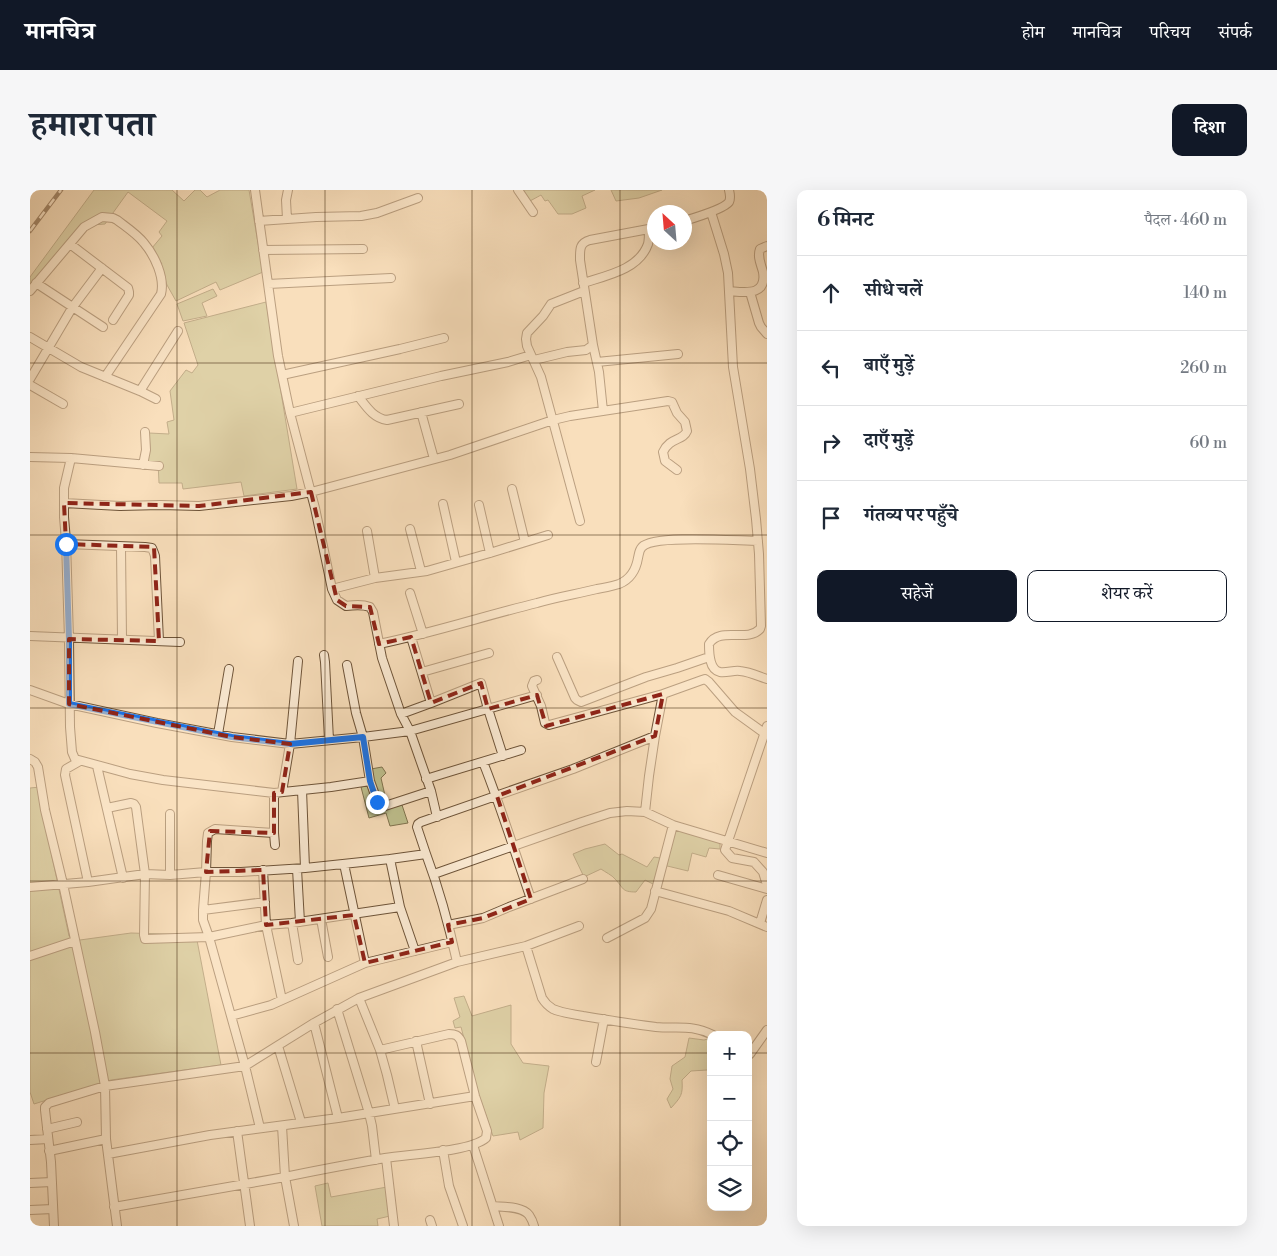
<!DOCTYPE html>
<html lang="hi">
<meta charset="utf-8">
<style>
:root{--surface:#fff;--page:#f6f6f7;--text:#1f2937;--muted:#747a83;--line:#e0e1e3;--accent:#111827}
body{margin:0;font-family:"Libre Bodoni","Noto Serif Devanagari",serif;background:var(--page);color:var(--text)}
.controls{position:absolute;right:15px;bottom:15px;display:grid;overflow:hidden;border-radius:10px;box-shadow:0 5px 20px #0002}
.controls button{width:45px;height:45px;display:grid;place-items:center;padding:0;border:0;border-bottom:1px solid var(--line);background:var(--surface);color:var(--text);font:25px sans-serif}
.compass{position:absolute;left:617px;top:15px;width:45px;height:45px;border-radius:50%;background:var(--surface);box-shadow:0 5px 20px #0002;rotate:334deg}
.stop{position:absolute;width:15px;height:15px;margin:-11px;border:4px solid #1a73e8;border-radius:50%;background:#fff}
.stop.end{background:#1a73e8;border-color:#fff;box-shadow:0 1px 5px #0008}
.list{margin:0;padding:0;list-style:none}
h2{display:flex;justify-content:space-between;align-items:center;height:65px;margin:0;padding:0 20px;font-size:21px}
h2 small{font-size:16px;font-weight:400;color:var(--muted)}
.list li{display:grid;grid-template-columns:32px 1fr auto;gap:15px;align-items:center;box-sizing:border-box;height:75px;padding:0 20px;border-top:1px solid var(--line)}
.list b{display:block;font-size:19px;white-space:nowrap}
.list em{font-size:16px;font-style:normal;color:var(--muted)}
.actions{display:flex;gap:10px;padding:15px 20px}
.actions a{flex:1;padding:11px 0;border:1px solid var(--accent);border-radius:10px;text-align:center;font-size:18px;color:var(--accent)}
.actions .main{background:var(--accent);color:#fff}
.icon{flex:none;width:28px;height:28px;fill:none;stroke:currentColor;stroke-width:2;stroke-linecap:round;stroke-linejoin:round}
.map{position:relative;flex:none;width:737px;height:1036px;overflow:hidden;border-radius:10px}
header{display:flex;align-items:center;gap:30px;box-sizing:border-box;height:70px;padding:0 25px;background:var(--accent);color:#fff}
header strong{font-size:24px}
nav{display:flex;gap:28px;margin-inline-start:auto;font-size:18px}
.intro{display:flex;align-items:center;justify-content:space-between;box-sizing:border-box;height:120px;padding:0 30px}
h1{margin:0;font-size:35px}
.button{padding:12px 22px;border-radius:10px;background:var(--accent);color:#fff;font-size:18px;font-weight:700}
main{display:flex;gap:30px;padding:0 30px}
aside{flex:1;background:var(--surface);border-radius:10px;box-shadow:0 5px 20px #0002}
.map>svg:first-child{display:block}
.green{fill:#bfc18f;stroke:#80734e}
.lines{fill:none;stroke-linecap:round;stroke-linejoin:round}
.minor-casing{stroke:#6e5439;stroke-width:10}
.minor{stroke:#fbead3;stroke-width:8}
.rail-casing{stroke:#40250d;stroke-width:4.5}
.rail{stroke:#fbead3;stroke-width:2.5;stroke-dasharray:8;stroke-linecap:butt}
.route{stroke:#1a73e8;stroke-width:6}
.marked{fill:none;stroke:#8f2418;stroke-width:4;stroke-dasharray:10 6;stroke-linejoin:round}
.grid{fill:none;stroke:#40250d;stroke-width:1;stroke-opacity:0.55}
</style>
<header>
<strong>मानचित्र</strong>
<nav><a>होम</a><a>मानचित्र</a><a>परिचय</a><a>संपर्क</a></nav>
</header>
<div class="intro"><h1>हमारा पता</h1><a class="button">दिशा</a></div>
<main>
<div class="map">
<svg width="737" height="1036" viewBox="0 0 737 1036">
<rect width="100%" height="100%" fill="#f9dfbc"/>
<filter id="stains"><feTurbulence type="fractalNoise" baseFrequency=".004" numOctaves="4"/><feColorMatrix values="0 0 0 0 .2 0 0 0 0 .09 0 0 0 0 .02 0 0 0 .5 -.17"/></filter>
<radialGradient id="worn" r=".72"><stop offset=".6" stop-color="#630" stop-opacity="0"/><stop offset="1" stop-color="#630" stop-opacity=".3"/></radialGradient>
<!-- green -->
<path class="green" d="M64,0H142L154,11L165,0H170L177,7L190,0H219L233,82L190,100L186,92L146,111L137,95L130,75L132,74L122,58L132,46L129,42L137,31L98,2L75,34L61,35L52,42L0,105V87Z
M493,0H565L552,6L556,18L542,24H528L518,10L515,11L511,5L500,11Z
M581,0H632L609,8L586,11Z
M183,99L187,106L172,113L177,126L153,131L147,114Z
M236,112L267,299L214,306L211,292L153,299L152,293H129L128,272H117L120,260L119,243L139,244L137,232L144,230L140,201L156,180L162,183L168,175L154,133Z
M352,577L356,583L351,588L356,610L363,617L372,615L378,633L360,636L356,623L339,628L331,597L343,594L341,579Z
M10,597L12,620L39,746L50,750L101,743L166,745L191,875L81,890L4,914L0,902V598Z
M644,638L690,651V659L679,658L676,667L662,663L658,681L629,674L623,694L615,690L606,702C591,702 594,698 585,689C582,685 575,682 571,679L554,687L543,664L555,659L575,654L589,665L592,664L617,677L624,667L636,669Z
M434,806L442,826L481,815V854L493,873L519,876L514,903L513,938L490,950L488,942L463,946L449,905L431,837L425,838L423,831L430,827L424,808Z
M659,848L674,850L681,848V882L677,880L661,881L652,890C653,905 651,907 641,918L637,909L643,899L640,889L642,876L655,867Z
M298,993L301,1007L357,997L360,1026L347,1029L348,1036H292L285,996Z"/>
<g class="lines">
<defs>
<path id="minor" d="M225,0L248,166L260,223L285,318L302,399L307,410L316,416C324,415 332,414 340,417L343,422L352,468L371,524L380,541L401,601L407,627
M488,0L503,22
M681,22L694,64L698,83L703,177L720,279L726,329L729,364L731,436L730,439C717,453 690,436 679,454C679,463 679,480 690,482C697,483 704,480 710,481C720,482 728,486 737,489
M257,29L256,10L258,0
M229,31L286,27L331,26L347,23L388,8
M654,31C664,28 694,19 699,12C701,8 700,4 699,0
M40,54L98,98L99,102V105L83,130
M233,60L333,59
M6,93L73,137
M553,93C575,86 609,80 618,54C619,50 619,44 619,39
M238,94L361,88
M0,101L54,37L72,27L83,28L87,30C96,37 107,44 114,53C125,66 135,88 131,104L75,187
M699,101C714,102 737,107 733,82C731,74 727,67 730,59L737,56
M720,102L729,133L731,137L737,144
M0,147L51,177L110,201L126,209
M563,155L569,182L573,221
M504,170L537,162L556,160L563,155L550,70C550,60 549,53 560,50L624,38
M567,172L648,164
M252,185L370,159L414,148
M0,189L42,118L72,78
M0,195L33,214
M110,201L148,141
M328,206C336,216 343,228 357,230L429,214
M391,222L404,269
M260,223L411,186L478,172L501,165
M0,267L41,268L129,276
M41,268L34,298V327L36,351L39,449L40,537L42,562L45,569L100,584L133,590L244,603L301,597L340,591
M113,275L116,260L115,242
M482,299L495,352
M34,313L90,316L131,315L169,316L261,306L281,302L420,265L523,230L540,226L638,211L642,212L647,223L655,232L657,241C653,251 640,247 633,262L635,271L647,280
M413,314L426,372
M449,315L460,363
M550,331L511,187L497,156L496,149L497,143L513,126L521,114L554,101
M380,339L391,381
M337,341L345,388
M36,354L115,357L122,358L124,363L125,366L129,451
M91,357L92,449
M302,399L345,388L397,381L460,363L518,345
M380,403L393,444
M0,446L150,452
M381,447L401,513
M349,454C402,443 454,426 507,413C527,407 547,404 567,399C574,398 582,396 589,394C601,389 606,380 608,368C609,364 609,360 612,357C624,344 708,351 728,351
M294,465L295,472L299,550
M527,467L545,508L547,510L551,512L616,487L647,478L679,467
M317,475L326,523L333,547L340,591L349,616H355L401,601
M392,482L459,463
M507,490L504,491L502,496L511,516L515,533L519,535L633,504
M0,500L39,514L127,533L202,547L260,554L333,547L380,541L507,505
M371,524L401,513L451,493L458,519L473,566
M737,536L695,660L702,668L724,672L733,682L737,695
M188,544L199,479
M0,569L5,572L8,577L15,620L33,694L65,842L75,896L76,949L87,1036
M50,571L36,579L35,585L58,692
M453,572C471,617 485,663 501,709
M67,576L93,688
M396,589L491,560
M272,600L275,678
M252,602L260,554L268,471
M244,603V643L245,655
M77,618L101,613L104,614L106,617L115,684L114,745L115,749L179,747L236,735L262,733L370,717
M615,622L619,586L625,546
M396,664C409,699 419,735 427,772
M360,669L370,717L385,761
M314,674L335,773
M267,679L270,732
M233,680L236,735L252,810
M404,684L552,632L580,623L597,621L615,622L643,635L737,663
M140,685V624
M688,685L737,699
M0,697L58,692L115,684L140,685L176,682H211L275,678L360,669L396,664L387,637L388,634L391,632L543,579L625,546L633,504L672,490L675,489L679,492L705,522L734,543L737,544
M625,701L699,721L737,737
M173,720L235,712
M291,729L298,767
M262,733L268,770
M730,733L737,710
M418,735L453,728L479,717L553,689
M577,748L615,728L621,719L643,635
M496,756L512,808C515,813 518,816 523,819C532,823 543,824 553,826C577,830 602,834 626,837C648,839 661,834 683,845
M0,766L45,751
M329,808L350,860L357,885L365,919
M307,819L339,923L342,936L346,970
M201,826L241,815L335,773L422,752
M284,833L308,928
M386,851L400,914
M248,856L271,932
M718,863L720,864L737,840
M566,872L574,829
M252,936L255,987C288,980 321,974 355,968C378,964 440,962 456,948L457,941L445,906L431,851C428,845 425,844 419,844L350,860
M230,938L215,876L179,747L173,730V720L176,682L177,651L178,643L185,639L244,643
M17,939L47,932
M207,941L220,1036
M0,950L18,949
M443,955L469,1036
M413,960L419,996L433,1036
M19,961L76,949
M78,964L180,945L308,928L445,906
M356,968L364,1036
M0,993L22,992
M463,1016C473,1017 492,1016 499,1025C501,1028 503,1032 504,1036
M84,1017L255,987L264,1036
M0,1020L23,1019
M400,1030L402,1036
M24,1036L21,972L15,920V917L19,913L75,896L215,876L284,833L329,808L427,772L496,756L549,736"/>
</defs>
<!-- minor casing -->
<use href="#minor" class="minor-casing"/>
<!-- minor -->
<use href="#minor" class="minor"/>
<defs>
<path id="rail" d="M0,41L31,0"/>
</defs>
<!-- rail casing -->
<use href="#rail" class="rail-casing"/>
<!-- rail -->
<use href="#rail" class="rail"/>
</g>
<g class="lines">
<!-- route -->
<path class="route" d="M36,354L39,449V514L202,547L260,554L333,547L340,591L347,612"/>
</g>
<!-- marked area -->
<path d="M0 0H737V1036H0ZM281,302L307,410L316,416L340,417L349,454L381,447L401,513L451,493L458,519L507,505L516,536L633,504L625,546L467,606L501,709L453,728L418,735L422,752L335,773L324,725L236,735L233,680L176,682L180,641L244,643V603L252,602L260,554L202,547L39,514V449L129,451L124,357L36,354L34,313L169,316Z" fill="#f9dfbc" fill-opacity=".55" fill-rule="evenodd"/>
<path class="marked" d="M281,302L307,410L316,416L340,417L349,454L381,447L401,513L451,493L458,519L507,505L516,536L633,504L625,546L467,606L501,709L453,728L418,735L422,752L335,773L324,725L236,735L233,680L176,682L180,641L244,643V603L252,602L260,554L202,547L39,514V449L129,451L124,357L36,354L34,313L169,316Z"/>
<!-- grid -->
<path class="grid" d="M147,0V1036M295,0V1036M442,0V1036M590,0V1036M0,173H737M0,345H737M0,518H737M0,691H737M0,863H681M718,863H737"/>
<rect width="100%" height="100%" filter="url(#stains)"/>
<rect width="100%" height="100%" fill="url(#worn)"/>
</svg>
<div class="controls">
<button>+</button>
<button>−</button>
<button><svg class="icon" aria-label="locate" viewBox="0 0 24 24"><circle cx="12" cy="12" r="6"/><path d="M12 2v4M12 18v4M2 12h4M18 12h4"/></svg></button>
<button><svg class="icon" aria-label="layers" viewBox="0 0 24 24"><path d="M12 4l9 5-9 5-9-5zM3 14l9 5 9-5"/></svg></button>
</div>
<svg class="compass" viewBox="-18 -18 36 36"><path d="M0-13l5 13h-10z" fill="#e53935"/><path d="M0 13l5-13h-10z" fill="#747a83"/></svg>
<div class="stop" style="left:36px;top:354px"></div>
<div class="stop end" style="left:347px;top:612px"></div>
</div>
<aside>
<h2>6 मिनट<small>पैदल · 460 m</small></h2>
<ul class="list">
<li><svg class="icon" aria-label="ahead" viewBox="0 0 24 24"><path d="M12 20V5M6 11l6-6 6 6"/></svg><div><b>सीधे चलें</b></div><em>140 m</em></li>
<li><svg class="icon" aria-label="left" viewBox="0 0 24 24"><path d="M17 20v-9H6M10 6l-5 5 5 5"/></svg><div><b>बाएँ मुड़ें</b></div><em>260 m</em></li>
<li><svg class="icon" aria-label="right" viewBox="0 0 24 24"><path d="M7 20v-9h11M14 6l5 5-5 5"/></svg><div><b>दाएँ मुड़ें</b></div><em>60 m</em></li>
<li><svg class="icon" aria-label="arrive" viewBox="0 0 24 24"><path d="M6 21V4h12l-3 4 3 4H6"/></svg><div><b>गंतव्य पर पहुँचे</b></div></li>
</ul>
<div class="actions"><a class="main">सहेजें</a><a>शेयर करें</a></div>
</aside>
</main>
